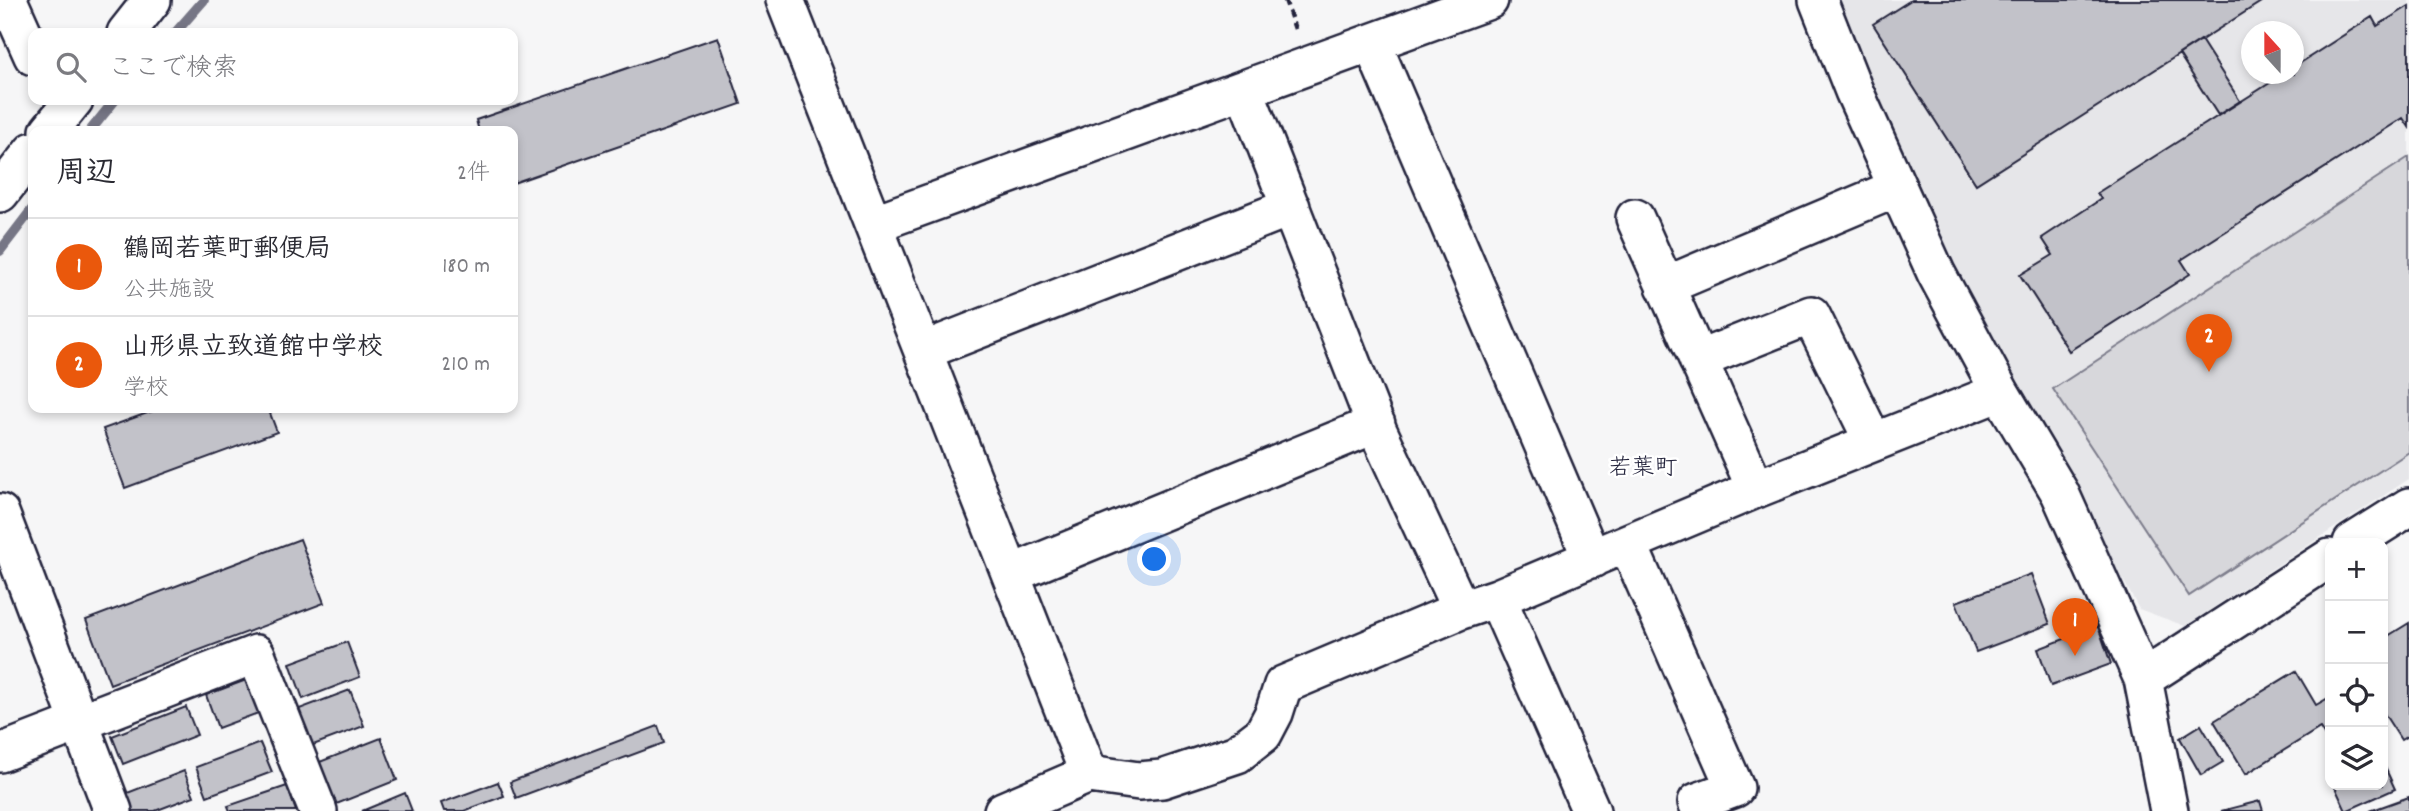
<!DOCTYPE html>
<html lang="ja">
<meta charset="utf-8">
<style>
:root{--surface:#fff;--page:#f7f7f7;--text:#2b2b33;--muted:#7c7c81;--line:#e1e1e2;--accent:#ea580c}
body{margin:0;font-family:Dekko,"Klee One",sans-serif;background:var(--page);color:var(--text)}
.controls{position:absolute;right:21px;bottom:21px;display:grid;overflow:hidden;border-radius:14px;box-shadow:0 4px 10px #0003}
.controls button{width:63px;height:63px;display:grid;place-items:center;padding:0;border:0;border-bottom:2px solid var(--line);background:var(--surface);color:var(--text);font:35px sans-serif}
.compass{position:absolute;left:2241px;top:21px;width:63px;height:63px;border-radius:50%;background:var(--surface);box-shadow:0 4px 10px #0003;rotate:339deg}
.you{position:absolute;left:1155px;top:560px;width:24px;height:24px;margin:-18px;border:5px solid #fff;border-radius:50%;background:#1a73e8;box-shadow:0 0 0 10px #1a73e833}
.badge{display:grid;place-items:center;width:46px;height:46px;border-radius:50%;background:var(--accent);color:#fff;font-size:23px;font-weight:700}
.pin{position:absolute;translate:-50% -58px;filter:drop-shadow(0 2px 4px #0008)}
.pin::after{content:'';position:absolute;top:37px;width:24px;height:21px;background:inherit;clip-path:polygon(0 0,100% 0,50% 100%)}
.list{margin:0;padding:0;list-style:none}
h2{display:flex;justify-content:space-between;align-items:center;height:91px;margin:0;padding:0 28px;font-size:30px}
h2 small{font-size:23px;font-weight:400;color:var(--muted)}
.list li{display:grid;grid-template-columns:46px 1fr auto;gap:21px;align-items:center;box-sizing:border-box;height:98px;padding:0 28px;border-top:2px solid var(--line)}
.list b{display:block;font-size:26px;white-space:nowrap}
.list p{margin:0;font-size:23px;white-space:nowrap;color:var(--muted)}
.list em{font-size:23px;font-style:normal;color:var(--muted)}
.icon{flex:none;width:38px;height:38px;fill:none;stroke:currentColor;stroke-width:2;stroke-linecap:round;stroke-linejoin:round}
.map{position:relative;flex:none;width:2409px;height:811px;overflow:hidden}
.search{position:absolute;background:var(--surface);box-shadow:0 4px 10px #0003;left:28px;top:28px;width:490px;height:77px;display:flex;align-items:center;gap:18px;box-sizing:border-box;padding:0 24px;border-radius:14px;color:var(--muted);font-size:26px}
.panel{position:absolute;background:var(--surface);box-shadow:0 4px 10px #0003;left:28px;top:126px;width:490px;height:287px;border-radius:14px}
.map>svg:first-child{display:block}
.built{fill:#e6e6e9;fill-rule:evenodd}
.green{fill:#d7d7db;stroke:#7c7c8b;stroke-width:2}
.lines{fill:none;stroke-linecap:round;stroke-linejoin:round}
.stream{stroke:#767685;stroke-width:10}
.building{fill:#c2c2c9;stroke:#22223b;stroke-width:2}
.minor-casing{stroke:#22223b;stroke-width:42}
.path{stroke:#22223b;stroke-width:4.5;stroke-dasharray:7 5;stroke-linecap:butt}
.minor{stroke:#fff;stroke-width:37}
.labels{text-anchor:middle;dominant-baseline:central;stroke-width:5;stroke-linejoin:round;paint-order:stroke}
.neighbourhood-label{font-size:23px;fill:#22223b;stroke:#fff}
</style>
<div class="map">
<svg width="2409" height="811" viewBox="0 0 2409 811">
<rect width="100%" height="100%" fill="#f6f6f7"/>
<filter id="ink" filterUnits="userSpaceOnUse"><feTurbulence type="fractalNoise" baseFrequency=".0143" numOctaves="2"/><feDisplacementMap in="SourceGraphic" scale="14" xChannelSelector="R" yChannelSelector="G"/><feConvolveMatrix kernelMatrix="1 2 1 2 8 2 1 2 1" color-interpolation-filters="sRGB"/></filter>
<g filter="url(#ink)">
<!-- built -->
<path class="built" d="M1836,0H2409V479L2185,626L2139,609L1951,265ZM2252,32H2294V74H2252Z"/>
<!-- green -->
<path class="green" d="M2409,157V452L2189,596L2053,389Z"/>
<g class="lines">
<!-- stream -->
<path class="stream" d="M175,33L204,0
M90,131L115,100
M0,251L33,208"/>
</g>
<!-- building -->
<path class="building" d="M1911,0H2264L1976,184L1873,24Z
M2409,6V127L2403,118L2181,260L2190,274L2069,351L2020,275L2053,255L2042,238L2101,199L2097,193L2284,74H2294V67L2372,17L2377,26Z
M718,37L741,104L513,183V131H479L476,120Z
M2201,40L2240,101L2218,115L2179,54Z
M161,408H268L277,432L125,488L103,429Z
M300,539L324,603L110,684L86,620Z
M2031,574L2050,624L1976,652L1956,602Z
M2409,623V735L2401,740L2383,712V639Z
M2098,626L2111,664L2051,686L2038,649Z
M347,642L360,677L303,699L290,663Z
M2296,671L2316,705L2330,697V735L2326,738L2320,728L2246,774L2214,721Z
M249,679L261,712L218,728L206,695Z
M350,690L364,726L308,747L294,711Z
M186,707L197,735L123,764L112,736Z
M2201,725L2223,762L2201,775L2180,738Z
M658,726L664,743L516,798L510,782Z
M381,738L397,780L334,805L317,763Z
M260,743L272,772L207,796L196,767Z
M2383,763L2395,789L2346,811L2334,785H2383Z
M184,771L194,796L155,811H128L122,795Z
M498,782L504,796L464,811H444L441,803Z
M287,786L296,811H230L228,806Z
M405,793L412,811H362Z
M2409,797V811H2370Z
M2260,801L2263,811H2221Z"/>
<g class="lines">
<defs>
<path id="minor" d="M8,0L33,56
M785,0L1089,774
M1818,0L1854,91L1936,273L2000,392L2060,493L2143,679L2169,811
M126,33L152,0
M1372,43L1592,559
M1244,89L1378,431L1461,610
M49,131L74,100
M0,193L33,151
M1635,218L1756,489
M873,224L1489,0
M1665,286L1897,188
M923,351L1291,207
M1698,360L1811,315L1873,441
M0,513L113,811
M2352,543L2409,507
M1628,544L1735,788L1697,802L1701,811
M1011,574L1376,424
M1497,598L1591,811
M2143,679L2330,558
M0,753L256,654L318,811
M1003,811L1089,774L1139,781L1162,779L1237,754L1263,734L1274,713L1283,685L1461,610L1497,598L1756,489L2000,392"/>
</defs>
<!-- minor casing -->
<use href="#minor" class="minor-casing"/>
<!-- path -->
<path class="path" d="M1285,0L1296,32"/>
<!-- minor -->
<use href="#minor" class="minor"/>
</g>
</g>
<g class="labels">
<!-- neighbourhood labels -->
<g class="neighbourhood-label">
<text x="1643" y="469">若葉町</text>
</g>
</g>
</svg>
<div class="controls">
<button>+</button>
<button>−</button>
<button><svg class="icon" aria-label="locate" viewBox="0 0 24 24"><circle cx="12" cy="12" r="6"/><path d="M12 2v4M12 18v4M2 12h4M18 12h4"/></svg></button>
<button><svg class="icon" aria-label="layers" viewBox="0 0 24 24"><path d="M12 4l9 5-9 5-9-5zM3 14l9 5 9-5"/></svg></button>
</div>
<svg class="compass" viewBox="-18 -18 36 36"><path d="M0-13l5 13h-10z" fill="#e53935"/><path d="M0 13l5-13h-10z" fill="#7c7c81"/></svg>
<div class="you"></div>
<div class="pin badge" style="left:2075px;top:656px">1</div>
<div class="pin badge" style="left:2209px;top:372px">2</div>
<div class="search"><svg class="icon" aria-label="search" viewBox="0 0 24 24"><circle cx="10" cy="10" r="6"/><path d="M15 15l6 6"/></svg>ここで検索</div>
<section class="panel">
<h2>周辺<small>2件</small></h2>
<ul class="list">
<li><span class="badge">1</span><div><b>鶴岡若葉町郵便局</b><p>公共施設</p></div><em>180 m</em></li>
<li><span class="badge">2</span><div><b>山形県立致道館中学校</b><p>学校</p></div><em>210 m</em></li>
</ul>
</section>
</div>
